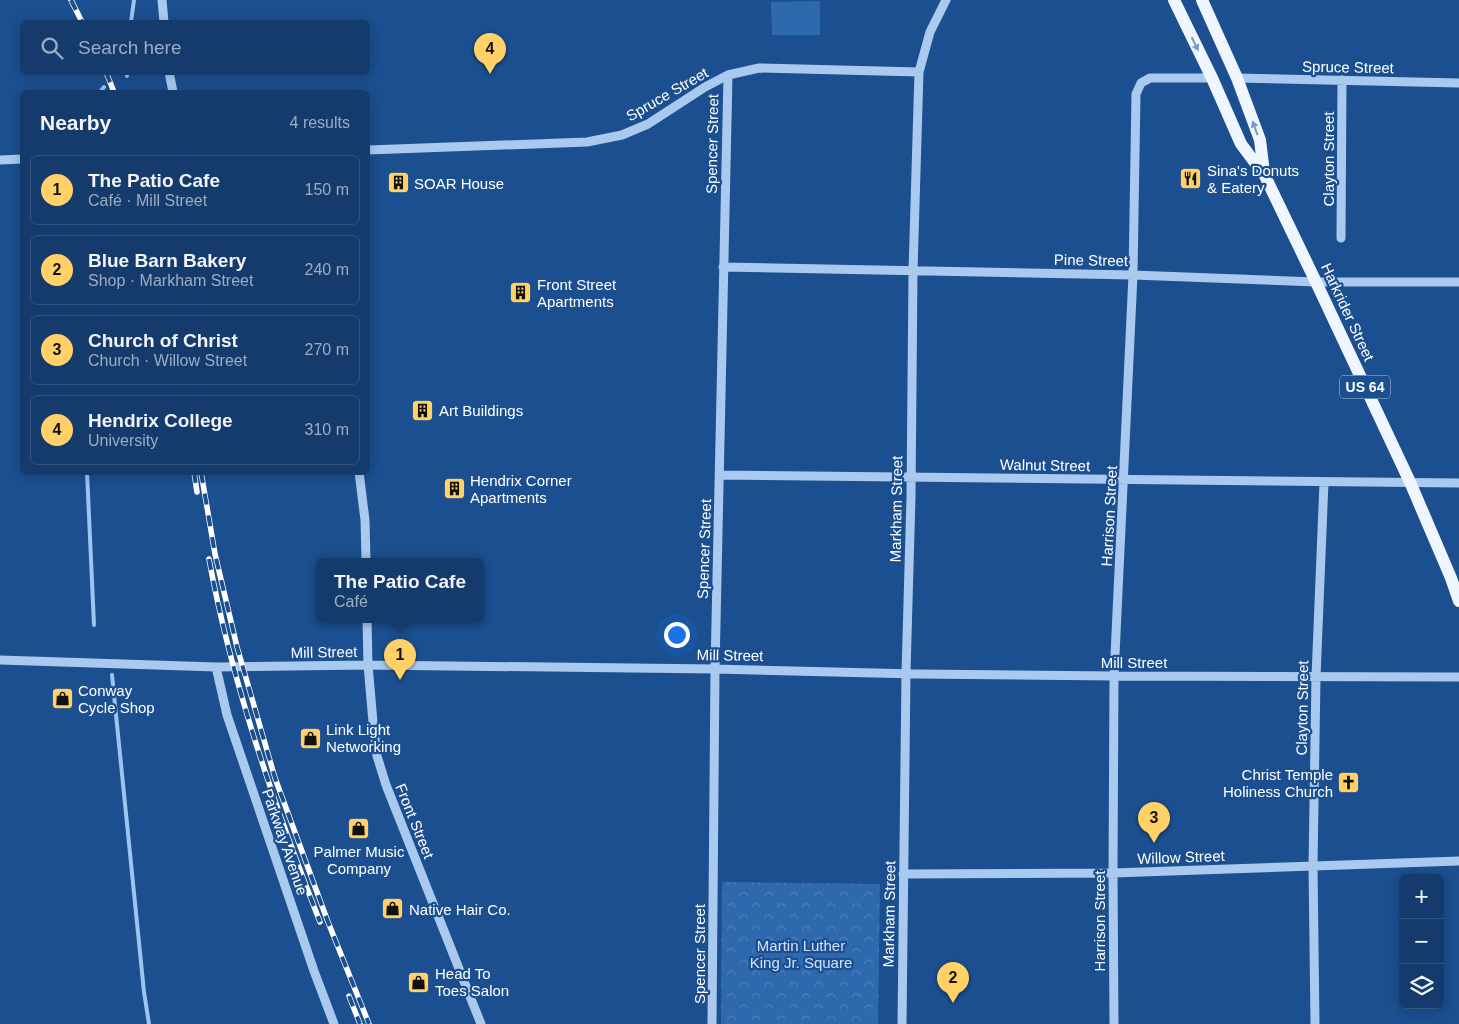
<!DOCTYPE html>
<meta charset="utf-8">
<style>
:root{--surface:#143b6b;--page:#214673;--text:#f1f3f6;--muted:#9dadc1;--line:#33557e;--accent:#ffd166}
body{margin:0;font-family:Helvetica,sans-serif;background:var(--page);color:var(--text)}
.controls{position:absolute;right:15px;bottom:15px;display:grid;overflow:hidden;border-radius:8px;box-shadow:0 2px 12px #0003}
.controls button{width:45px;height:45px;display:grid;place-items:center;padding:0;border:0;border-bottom:1px solid var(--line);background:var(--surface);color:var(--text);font:25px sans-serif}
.you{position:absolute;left:676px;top:634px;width:18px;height:18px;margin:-12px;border:4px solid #fff;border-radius:50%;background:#1a73e8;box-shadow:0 0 0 8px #1a73e833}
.badge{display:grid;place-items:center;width:32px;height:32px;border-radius:50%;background:var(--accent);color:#111;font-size:16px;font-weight:700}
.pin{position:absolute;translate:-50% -41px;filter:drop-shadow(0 1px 2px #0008)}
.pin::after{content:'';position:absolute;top:26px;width:18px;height:15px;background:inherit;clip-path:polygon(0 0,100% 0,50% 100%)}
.popup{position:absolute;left:316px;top:558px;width:168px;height:65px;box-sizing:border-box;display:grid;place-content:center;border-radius:8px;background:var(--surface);filter:drop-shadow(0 1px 4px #0005);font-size:16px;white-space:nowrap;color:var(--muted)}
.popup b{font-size:19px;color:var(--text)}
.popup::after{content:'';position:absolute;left:50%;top:100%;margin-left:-10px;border:10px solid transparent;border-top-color:var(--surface)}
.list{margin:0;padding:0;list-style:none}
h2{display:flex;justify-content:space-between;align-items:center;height:65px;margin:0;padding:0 20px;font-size:21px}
h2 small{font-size:16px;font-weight:400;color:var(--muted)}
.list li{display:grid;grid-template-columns:32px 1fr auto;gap:15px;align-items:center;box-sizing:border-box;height:70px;margin:0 10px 10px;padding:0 10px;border:1px solid var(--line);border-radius:8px}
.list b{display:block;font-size:19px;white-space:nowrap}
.list p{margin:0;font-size:16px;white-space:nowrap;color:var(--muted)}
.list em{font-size:16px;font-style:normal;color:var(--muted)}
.icon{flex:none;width:28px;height:28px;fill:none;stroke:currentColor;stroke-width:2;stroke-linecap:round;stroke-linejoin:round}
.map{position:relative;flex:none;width:1459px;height:1024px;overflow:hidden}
.search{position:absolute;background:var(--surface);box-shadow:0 2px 12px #0003;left:20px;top:20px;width:350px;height:55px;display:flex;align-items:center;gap:12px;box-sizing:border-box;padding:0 18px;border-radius:8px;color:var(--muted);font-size:19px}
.panel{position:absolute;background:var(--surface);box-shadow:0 2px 12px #0003;left:20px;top:90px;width:350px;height:385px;border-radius:8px}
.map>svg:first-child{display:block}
.park{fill:url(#park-crowns)}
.pitch{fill:#2e69ad}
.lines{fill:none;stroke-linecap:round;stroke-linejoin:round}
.stream{stroke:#9cc4f0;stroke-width:4}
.minor{stroke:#a9c9ee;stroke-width:9}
.major{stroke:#f0f6ff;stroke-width:12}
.rail-casing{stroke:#fff;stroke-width:5.5}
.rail{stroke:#1b4f8f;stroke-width:4;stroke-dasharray:11;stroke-linecap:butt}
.oneway{fill:#7b9ac1}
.labels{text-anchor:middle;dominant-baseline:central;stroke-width:4.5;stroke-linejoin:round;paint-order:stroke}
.shield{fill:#1b4f8f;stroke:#bbcadd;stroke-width:1}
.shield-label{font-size:14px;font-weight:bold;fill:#fff}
.street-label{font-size:15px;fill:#fff;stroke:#1b4f8f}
.poi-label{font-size:15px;fill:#fff;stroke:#1b4f8f;text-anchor:start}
.park-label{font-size:15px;fill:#cfe3fa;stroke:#1b4f8f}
</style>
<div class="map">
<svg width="1459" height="1024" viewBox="0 0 1459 1024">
<defs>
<pattern id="park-crowns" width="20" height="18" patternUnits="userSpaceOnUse" patternTransform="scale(1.25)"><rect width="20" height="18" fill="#2e69ad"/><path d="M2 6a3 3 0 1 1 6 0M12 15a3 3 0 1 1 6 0" fill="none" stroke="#4d80b9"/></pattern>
</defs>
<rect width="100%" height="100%" fill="#1b4f8f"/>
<!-- park -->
<path class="park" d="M722,882L880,884L878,1024H721Z"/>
<!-- pitch -->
<path class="pitch" d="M820,1V35H772L771,2Z"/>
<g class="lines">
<!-- stream -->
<path class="stream" d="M131,22L134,0
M127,76V72
M100,92L104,87
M87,472L94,625
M112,675L144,992L149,1024"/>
<!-- minor -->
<path class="minor" d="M162,0L164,22
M169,72L173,92
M1237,78L1459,83
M368,150L587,142L622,135L648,124L705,87L728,75L759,68L919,72
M0,160L22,159
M1341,238L1342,80
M723,267L1133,275L1316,282H1459
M359,472L365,520L366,561
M720,475L1459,483
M367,619L368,665L373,722L377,756L386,785L481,1024
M0,660L216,667L368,665L715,669L916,674L1114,676L1459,677
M216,667L227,715L314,971L334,1024
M903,874L1113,873L1459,861
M712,1024L715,669L728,75
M902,1024L906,673L911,497L913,271L919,72L930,32L946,0
M1114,1024L1113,873L1114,676L1133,275L1136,94L1141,83L1150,78H1212
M1315,1024L1313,866L1316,677L1324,482"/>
<!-- major -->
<path class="major" d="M1174,0L1212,78L1241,144L1265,176L1316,282L1410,482L1451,578L1459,601
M1202,0L1237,78L1260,140L1264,173"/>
<defs>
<path id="rail" d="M71,0L82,22
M106,72L114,92
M194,472L197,492
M201,472L215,554L237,647L275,778L328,922L369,1024
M209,559C232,684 274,804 320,922
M349,996L360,1024"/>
</defs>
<!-- rail casing -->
<use href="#rail" class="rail-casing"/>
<!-- rail -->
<use href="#rail" class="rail"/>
</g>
<!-- one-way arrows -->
<defs><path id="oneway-solid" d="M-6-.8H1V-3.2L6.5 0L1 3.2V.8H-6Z" transform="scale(1.25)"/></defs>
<g class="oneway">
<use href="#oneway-solid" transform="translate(1195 44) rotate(64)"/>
<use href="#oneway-solid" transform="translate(1255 128) rotate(-110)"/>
</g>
<!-- icons -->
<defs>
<symbol id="restaurant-square" viewBox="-11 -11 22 22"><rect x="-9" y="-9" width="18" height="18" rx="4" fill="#ffd166" stroke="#1b4f8f"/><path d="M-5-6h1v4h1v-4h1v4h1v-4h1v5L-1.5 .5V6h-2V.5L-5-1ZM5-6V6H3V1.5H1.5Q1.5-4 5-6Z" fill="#111"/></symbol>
<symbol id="building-square" viewBox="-11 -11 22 22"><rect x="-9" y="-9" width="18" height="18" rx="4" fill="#ffd166" stroke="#1b4f8f"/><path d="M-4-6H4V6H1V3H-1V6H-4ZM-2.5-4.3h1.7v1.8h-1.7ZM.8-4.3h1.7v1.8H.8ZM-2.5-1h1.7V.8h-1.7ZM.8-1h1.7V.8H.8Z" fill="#111"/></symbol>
<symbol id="shop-square" viewBox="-11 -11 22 22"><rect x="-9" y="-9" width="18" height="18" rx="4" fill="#ffd166" stroke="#1b4f8f"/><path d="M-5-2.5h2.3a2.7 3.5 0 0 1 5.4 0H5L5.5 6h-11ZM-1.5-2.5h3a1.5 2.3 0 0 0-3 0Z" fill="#111"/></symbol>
<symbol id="church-square" viewBox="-11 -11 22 22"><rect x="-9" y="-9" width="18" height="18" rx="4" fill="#ffd166" stroke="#1b4f8f"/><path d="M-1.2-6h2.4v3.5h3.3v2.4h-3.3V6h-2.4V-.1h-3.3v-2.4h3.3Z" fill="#111"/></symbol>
</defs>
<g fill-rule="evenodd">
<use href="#restaurant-square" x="1178" y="166" width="25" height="25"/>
<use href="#building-square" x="386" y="170" width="25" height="25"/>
<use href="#building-square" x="508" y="280" width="25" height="25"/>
<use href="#building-square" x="410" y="398" width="25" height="25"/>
<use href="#building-square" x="442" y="476" width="25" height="25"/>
<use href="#shop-square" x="50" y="686" width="25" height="25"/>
<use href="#shop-square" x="298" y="726" width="25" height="25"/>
<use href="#church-square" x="1336" y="770" width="25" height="25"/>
<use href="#shop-square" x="346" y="816" width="25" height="25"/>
<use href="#shop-square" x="380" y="896" width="25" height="25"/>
<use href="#shop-square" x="406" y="970" width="25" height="25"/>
</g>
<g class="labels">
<!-- shield labels -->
<rect class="shield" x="1340" y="375.5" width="50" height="23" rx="4"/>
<g class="shield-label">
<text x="1365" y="387">US 64</text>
</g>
<!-- street labels -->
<g class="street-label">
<text transform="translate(1348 67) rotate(1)">Spruce Street</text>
<text transform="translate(667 94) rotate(-30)">Spruce Street</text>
<text transform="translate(712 144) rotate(-89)">Spencer Street</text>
<text transform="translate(1328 159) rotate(-90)">Clayton Street</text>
<text transform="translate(1091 260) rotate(1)">Pine Street</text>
<text transform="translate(1348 312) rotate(65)">Harkrider Street</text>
<text transform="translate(1045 465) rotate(1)">Walnut Street</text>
<text transform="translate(896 509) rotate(-89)">Markham Street</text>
<text transform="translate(1109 516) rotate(-87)">Harrison Street</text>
<text transform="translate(704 549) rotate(-88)">Spencer Street</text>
<text transform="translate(324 652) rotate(-1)">Mill Street</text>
<text transform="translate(730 655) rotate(1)">Mill Street</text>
<text x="1134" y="662">Mill Street</text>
<text transform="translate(1302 708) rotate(-89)">Clayton Street</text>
<text transform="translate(415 821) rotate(68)">Front Street</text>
<text transform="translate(285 842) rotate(71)">Parkway Avenue</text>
<text transform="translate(1181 857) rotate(-2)">Willow Street</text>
<text transform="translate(889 914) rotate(-89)">Markham Street</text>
<text transform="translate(1099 921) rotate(-90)">Harrison Street</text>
<text transform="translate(699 954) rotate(-90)">Spencer Street</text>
</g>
<!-- poi labels -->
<g class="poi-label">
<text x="1207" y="170">Sina's Donuts<tspan x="1207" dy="17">&amp; Eatery</tspan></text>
<text x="414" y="183">SOAR House</text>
<text x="537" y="284">Front Street<tspan x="537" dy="17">Apartments</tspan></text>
<text x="439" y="410">Art Buildings</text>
<text x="470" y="480">Hendrix Corner<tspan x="470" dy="17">Apartments</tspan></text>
<text x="78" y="690">Conway<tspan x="78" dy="17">Cycle Shop</tspan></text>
<text x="326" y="729">Link Light<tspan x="326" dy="17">Networking</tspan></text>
<text x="1333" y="774" text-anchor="end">Christ Temple<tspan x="1333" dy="17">Holiness Church</tspan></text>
<text x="359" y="851" text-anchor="middle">Palmer Music<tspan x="359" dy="17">Company</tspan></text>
<text x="409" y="909">Native Hair Co.</text>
<text x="435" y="973">Head To<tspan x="435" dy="17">Toes Salon</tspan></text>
</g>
<!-- park labels -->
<g class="park-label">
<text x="801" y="945">Martin Luther<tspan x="801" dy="17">King Jr. Square</tspan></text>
</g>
</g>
</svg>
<div class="controls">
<button>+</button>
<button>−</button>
<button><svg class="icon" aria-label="layers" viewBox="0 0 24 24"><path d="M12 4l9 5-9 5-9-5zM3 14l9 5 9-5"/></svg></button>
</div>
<div class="you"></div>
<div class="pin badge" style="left:400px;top:680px">1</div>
<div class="popup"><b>The Patio Cafe</b>Café</div>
<div class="pin badge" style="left:953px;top:1003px">2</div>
<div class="pin badge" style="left:1154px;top:843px">3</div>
<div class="pin badge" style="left:490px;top:74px">4</div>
<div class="search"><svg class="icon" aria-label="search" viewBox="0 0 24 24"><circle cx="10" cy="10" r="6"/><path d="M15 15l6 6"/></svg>Search here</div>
<section class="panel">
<h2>Nearby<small>4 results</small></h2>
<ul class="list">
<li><span class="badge">1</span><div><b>The Patio Cafe</b><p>Café · Mill Street</p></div><em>150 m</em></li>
<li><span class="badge">2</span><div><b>Blue Barn Bakery</b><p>Shop · Markham Street</p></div><em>240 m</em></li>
<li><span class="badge">3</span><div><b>Church of Christ</b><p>Church · Willow Street</p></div><em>270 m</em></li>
<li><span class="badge">4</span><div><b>Hendrix College</b><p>University</p></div><em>310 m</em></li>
</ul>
</section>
</div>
